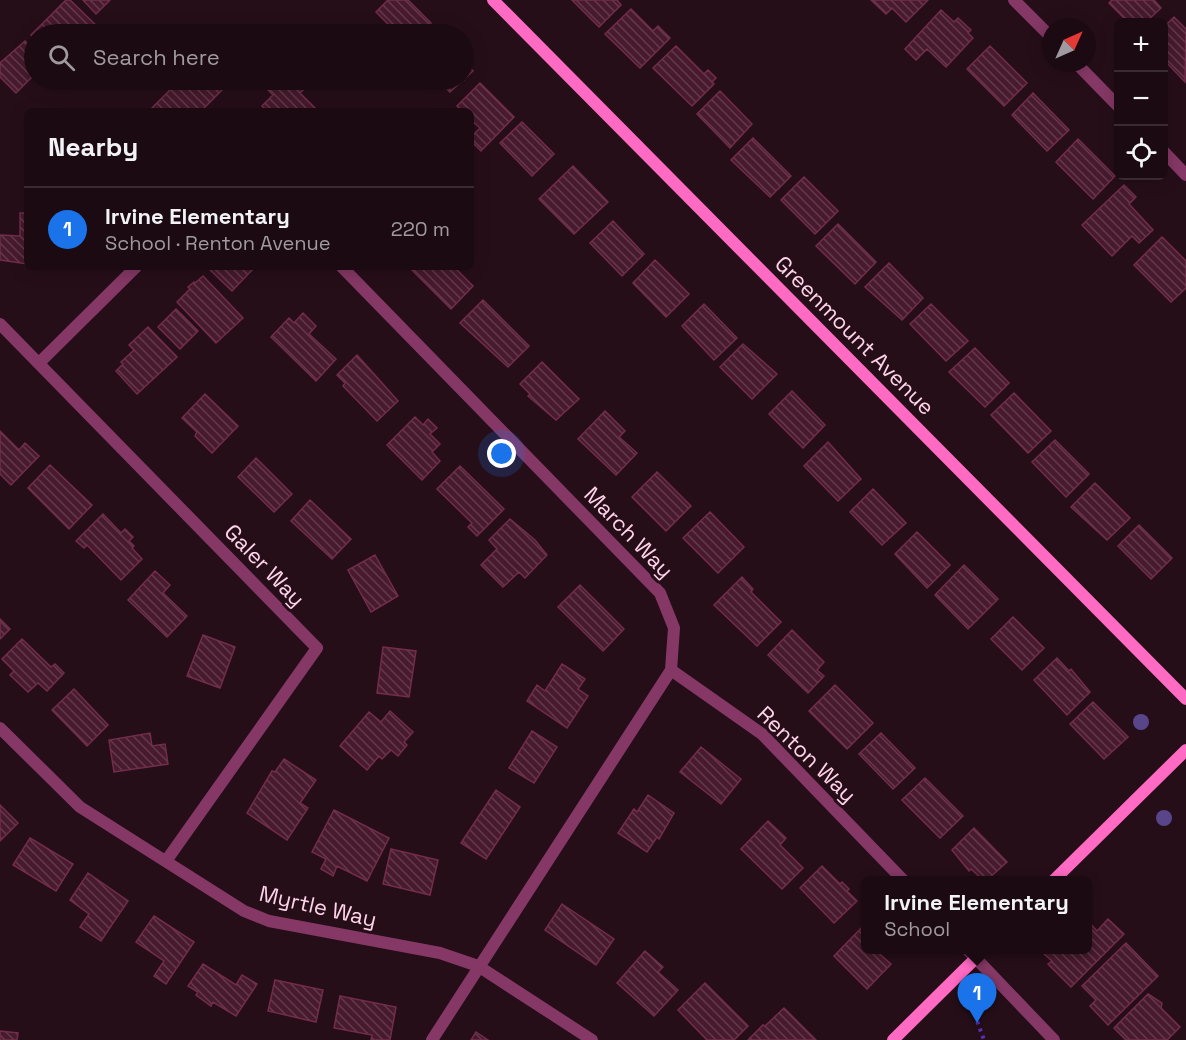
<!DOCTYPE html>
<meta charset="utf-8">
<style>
:root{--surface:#1c0a13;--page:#291821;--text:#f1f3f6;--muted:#a09aa0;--line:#3a2b33;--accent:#1a73e8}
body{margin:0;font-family:"Space Grotesk",sans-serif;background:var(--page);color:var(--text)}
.controls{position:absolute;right:18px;top:18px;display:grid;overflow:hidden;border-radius:9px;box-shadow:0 3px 15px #0003}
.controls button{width:54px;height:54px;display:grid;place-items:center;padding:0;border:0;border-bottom:2px solid var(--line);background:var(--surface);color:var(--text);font:30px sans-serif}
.compass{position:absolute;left:1042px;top:18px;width:54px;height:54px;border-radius:50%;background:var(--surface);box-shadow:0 3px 15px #0003;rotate:45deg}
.you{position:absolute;left:502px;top:454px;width:21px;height:21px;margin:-15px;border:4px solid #fff;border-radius:50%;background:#1a73e8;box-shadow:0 0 0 9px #1a73e833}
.badge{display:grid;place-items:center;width:39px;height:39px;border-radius:50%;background:var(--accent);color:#fff;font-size:20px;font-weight:700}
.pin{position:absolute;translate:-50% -50px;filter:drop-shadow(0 2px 3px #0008)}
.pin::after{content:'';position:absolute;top:32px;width:21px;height:18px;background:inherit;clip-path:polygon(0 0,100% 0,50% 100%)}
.popup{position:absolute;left:861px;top:876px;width:231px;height:78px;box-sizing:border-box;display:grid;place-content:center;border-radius:9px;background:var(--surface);filter:drop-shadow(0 2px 4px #0005);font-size:20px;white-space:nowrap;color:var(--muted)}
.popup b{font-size:22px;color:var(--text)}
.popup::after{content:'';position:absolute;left:50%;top:100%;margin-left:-12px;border:12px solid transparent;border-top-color:var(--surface)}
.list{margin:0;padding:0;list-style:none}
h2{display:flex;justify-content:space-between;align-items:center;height:78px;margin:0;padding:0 24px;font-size:26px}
h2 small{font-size:20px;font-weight:400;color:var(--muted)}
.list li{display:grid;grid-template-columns:39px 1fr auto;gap:18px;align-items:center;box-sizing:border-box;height:84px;padding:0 24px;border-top:2px solid var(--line)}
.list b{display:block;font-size:22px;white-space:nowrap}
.list p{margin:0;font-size:20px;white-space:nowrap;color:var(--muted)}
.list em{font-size:20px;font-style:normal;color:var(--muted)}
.icon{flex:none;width:33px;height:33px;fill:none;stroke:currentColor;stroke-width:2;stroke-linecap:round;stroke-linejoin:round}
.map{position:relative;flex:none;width:1186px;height:1040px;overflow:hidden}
.search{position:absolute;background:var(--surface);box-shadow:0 3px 15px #0003;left:24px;top:24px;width:450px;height:66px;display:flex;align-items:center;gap:15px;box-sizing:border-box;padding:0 21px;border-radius:33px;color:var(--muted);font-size:22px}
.panel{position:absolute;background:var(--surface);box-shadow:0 3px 15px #0003;left:24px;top:108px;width:450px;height:162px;border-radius:9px}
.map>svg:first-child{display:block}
.building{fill:url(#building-back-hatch);stroke:#732c4a;stroke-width:1.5}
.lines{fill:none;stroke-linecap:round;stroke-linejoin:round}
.path{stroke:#5a2db9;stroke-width:4;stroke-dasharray:3 4.5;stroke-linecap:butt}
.street{stroke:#853865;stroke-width:12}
.secondary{stroke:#ff6ac3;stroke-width:12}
.tree{fill:#59468a}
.labels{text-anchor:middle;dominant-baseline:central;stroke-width:6;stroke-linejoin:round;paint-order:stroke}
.street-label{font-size:22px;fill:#ffd3e9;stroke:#260e19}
</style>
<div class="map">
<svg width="1186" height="1040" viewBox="0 0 1186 1040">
<defs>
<pattern id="building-back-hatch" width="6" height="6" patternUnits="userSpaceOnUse" patternTransform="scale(1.5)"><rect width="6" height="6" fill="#471a2d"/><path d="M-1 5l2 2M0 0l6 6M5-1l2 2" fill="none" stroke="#633a4b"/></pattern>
</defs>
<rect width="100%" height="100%" fill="#260e19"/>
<!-- building -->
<path class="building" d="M66,0H70L105,34H34V38L31,35Z
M83,0H110L96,14Z
M388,0H408L431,23L420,34H398L376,12Z
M572,0H617L621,5L599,27Z
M871,0H928L906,22L892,8L886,14Z
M1112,0H1154L1161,8L1146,22H1128L1109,3Z
M631,9L653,31L658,26L670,38L640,68L605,34Z
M941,10L954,22L958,18L971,30L968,33L973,38L946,67L927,49L916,60L905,49Z
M1174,17L1186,29L1185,82L1164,60V27Z
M25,41L34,51V75L16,93L0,77V63Z
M676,46L704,74L708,70L716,78L712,82L714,84L692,106L653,68Z
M990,46L1027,83L1004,106L967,69Z
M464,61L473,71L450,92L437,80H464Z
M180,80L192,82L219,80L226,86L201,111H155L152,108Z
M277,80H296L305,88L300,93L317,110L267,111L262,106L273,95L267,89Z
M480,83L514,117L481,151L471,141V137L480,128L471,120V111H462L457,106Z
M720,91L752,124L730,148L697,114Z
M1033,93L1069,130L1047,151L1012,115Z
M522,122L554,154L532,176L500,143Z
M753,138L791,176L770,197L731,160Z
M1078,139L1115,176L1093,199L1056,162Z
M573,166L608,202L574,234L539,199Z
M804,177L838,211L815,234L781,200Z
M1124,185L1136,197L1129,204L1153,230L1139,243L1132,236L1112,256L1082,225Z
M20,213H27V264L0,260V235L20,236Z
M613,221L644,254L622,276L590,243Z
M838,224L876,262L855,284L816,246Z
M1162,237L1186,261V288L1171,302L1134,265Z
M655,260L689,294L666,317L633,283Z
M889,263L923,298L902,320L865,287Z
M207,267H255L232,291Z
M409,267H454L473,286L451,309Z
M203,276L243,318L216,343L177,302L190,289L188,287L194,282L195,283Z
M483,300L529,346L508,367L460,323Z
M704,304L737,338L714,360L682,326Z
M931,304L968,341L946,361L910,324Z
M176,309L198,331L180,349L158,327Z
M303,313L316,326L309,334L336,359L316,381L271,337L289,318L294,323Z
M148,327L177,357L137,394L116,371L123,364L121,362L134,350L129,345Z
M743,344L777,374L752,399L720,367Z
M975,348L1009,383L985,407L949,372Z
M357,355L398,401L377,421L343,386L345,383L337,375Z
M542,362L579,399L556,420L528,396L530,394L520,384Z
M792,391L825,425L803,448L769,414Z
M1014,393L1051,431L1028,453L991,415Z
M205,394L238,426L212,453L195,436L197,432L182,418Z
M605,411L625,431L619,437L637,453L616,475L578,439Z
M415,417L423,425L428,419L437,428L430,434L440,444L432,452L440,461L422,480L387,445Z
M0,431L19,450L25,443L39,456L11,485L0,474Z
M1055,440L1089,474L1066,497L1032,462Z
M828,442L861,479L838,501L804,466Z
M256,458L292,494L274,512L238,477Z
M50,465L92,505L69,529L28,488Z
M460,466L504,509L477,536L468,527L472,523L437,489Z
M657,472L691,506L666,531L632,497Z
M1095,483L1130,518L1107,540L1071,507Z
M873,489L906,523L882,545L850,512Z
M310,500L351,539L332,559L291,521Z
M710,512L744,547L718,573L683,538Z
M103,514L121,533L125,529L133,537L129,541L134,546L132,548L142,559L121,580L87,545L84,548L76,541Z
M510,519L535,540L547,555L525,578L519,572L503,587L481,565L497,549L489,540Z
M1139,525L1172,558L1151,579L1118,546Z
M917,532L950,565L927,588L895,554Z
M375,555L398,596L371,612L348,570Z
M964,565L998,599L968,629L935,595Z
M155,571L170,585L163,593L187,616L167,637L128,600Z
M742,577L753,589L751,592L781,622L757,646L714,605Z
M580,585L624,629L603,651L558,607Z
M1013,617L1044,648L1022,670L991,639Z
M0,619L10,629L0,639Z
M792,630L824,662L817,670L824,676L808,693L768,655Z
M203,635L235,647L220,688L187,676Z
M22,639L51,667L55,664L64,673L47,691L38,683L28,692L10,675L14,671L2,659Z
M383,647L416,651L409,697L377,693Z
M1057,658L1069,671L1071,669L1090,692L1067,715L1034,680Z
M562,664L585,679L578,689L588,696L567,728L527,701L537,685L545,691Z
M835,685L873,723L847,749L809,711Z
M74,689L108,725L87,746L52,710Z
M1093,702L1128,737L1104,759L1070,724Z
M390,711L413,732L404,742L407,745L398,756L391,750L382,759L379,756L367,770L340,746L369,712L381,722Z
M532,731L557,747L534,783L509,768Z
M150,733L152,746L165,744L168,764L114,772L109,740Z
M881,733L915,768L893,789L859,754Z
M701,747L741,779L721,804L680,772Z
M284,759L316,780L300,803L308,808L287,840L247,813L272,771L275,772Z
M925,778L963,816L940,838L902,800Z
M496,790L520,807L486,859L461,843Z
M648,795L674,813L659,839L657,837L647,852L618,833L634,809L637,812Z
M0,805L18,823L0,841Z
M334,810L389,838L367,881L337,866L333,876L321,869L326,859L312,852Z
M768,821L786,838L780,845L803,868L782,889L741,849Z
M974,828L1007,862L987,880H983L971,869L969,871L952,850Z
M30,838L73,864L56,891L13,865Z
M391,849L438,860L430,895L383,884Z
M822,866L840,884L842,882L849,889L847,891L857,901L834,923L800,888Z
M88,873L128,901L101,941L80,927L89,914L70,900Z
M562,904L614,939L596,965L545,930Z
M154,916L194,942L166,984L154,976L164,961L136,942Z
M1108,919L1124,934L1071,987L1048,964L1052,961L1043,953L1047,950H1088V921L1097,931Z
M866,923V950H875L891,964L867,989L834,956Z
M1126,943L1158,976L1108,1025L1090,1006L1096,1000L1082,986Z
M645,951L663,967L658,972L678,990L654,1016L617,983Z
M203,964L236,985L242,975L257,984L236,1016L213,1002L211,1006L196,995L198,992L188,986Z
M275,980L323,990L316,1022L268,1011Z
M705,983L748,1026L734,1040H707L678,1010Z
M1148,994L1162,1003L1161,1008L1180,1027L1167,1040H1126L1114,1028Z
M340,996L396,1007L390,1040H371L372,1035L334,1028Z
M784,1008L816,1040H748L763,1025L765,1026Z
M0,1031L18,1033L17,1040H0Z
M476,1032L488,1040H471Z"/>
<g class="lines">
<!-- path -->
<path class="path" d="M973,992L976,1018L984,1040"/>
<!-- street -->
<path class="street" d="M1014,0L1051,37
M1076,63L1118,106
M1164,152L1186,175
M342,267L660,593L674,628L671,670L432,1040
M0,324L317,648L166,861
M39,363L136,267
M671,670L762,734L903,880
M0,728L80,807L244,911L269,921L440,953L478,966L592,1040
M968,950L1054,1040"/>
<!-- secondary -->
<path class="secondary" d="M493,0L1186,699
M1054,880L1186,750
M893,1040L984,950"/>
</g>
<!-- trees -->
<g class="tree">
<circle cx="1141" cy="722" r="8"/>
<circle cx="1164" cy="818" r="8"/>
</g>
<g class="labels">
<!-- street labels -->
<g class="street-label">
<text transform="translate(855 335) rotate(45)">Greenmount Avenue</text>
<text transform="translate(629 532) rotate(46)">March Way</text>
<text transform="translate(265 565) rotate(46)">Galer Way</text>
<text transform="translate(807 754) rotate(44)">Renton Way</text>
<text transform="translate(318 906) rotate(13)">Myrtle Way</text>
</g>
</g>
</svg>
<div class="controls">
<button>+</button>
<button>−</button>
<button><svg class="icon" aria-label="locate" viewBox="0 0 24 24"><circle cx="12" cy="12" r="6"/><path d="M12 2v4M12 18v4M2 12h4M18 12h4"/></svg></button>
</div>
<svg class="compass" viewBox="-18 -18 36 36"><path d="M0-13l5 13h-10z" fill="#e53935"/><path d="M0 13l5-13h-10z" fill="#a09aa0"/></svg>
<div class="you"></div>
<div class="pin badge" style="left:977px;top:1023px">1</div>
<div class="popup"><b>Irvine Elementary</b>School</div>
<div class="search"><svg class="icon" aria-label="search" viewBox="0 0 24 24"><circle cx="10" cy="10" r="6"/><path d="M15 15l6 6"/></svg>Search here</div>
<section class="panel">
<h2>Nearby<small></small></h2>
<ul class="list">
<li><span class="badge">1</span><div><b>Irvine Elementary</b><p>School · Renton Avenue</p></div><em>220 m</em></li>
</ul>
</section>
</div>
